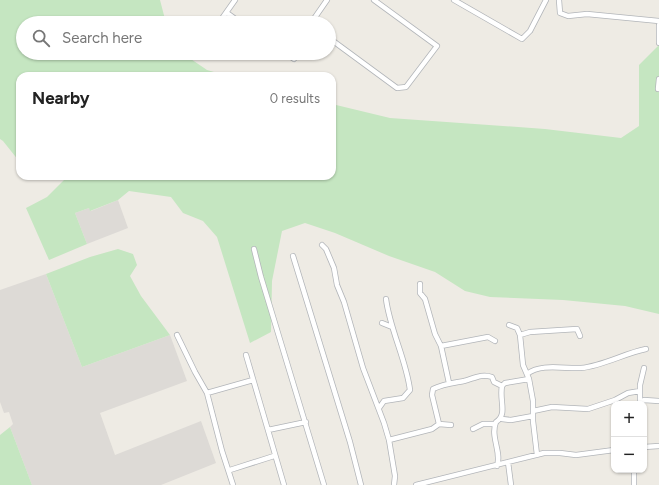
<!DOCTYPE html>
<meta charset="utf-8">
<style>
:root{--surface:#fff;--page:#f6f6f6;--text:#222;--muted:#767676;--line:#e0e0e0}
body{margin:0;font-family:Figtree,sans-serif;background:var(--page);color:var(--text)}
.controls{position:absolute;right:12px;bottom:12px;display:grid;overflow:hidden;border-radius:8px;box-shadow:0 1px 3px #0004}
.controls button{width:36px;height:36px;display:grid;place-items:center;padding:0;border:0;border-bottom:1px solid var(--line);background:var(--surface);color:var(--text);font:20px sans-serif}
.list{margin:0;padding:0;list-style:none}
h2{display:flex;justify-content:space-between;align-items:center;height:52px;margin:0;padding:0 16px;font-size:17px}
h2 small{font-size:13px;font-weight:400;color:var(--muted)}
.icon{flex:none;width:22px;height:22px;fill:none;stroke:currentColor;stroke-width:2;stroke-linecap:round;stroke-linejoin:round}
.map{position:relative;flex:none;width:659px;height:485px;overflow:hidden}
.search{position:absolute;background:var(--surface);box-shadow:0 1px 3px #0004;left:16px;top:16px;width:320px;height:44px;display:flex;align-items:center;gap:10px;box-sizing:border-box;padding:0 14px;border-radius:22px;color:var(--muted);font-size:15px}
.panel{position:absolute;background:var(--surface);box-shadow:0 1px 3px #0004;left:16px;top:72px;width:320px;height:108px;border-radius:12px}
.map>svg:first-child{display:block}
.industrial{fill:#dddad6}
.green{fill:#c5e6c1}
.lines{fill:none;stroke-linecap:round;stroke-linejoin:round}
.minor-casing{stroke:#b2b5b9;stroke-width:6}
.minor{stroke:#fff;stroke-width:4.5}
</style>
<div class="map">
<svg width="659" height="485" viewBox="0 0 659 485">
<rect width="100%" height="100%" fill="#eeebe4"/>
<!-- industrial -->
<path class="industrial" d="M118,200L128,228L87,244L75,213L89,208L91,211Z
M46,274L82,367L170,335L187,381L100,413L115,455L201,421L216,463L161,485H32L10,427L13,424L9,412L4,413L0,402V290Z"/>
<!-- green -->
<path class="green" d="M0,0H160L166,23H23V53H182L207,70L228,76H20L19,161L3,141L0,139Z
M659,45V314L625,306L563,300L490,297L465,291L435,272L389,256L335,233L305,223L282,231L272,281L271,332L250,343L217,237L203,221L183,213L171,197L129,191L118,200L90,211L89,208L75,213L87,244L49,260L26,208L47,197L68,176H332V104L390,118L545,129L621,138L639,126V65Z
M118,249L133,254L137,265L130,276L141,296L170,335L82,367L46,274L90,257Z
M10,427L32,485H0V435Z"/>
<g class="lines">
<defs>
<path id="minor" d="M454,0L522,39L530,31L546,0
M559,0L560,13L568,16L587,14L659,21
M227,13L241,23
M223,17L235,0
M311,23L327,0
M659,25V43
M329,38L397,88L406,87L437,46L374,0
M285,53L294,59
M658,89L659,79
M322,245L326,249L334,268L337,285L344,302L363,368L384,423L389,440L395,476L394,485
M254,249L261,277L324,485
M293,256L350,442L361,485
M420,284V293L425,299L435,334L441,346L449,383
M382,323L392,327
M509,325L517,328L520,335L523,365L529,379L533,401V421L537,455
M177,335L195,372L207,393
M520,335L530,332L577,329L580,336
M441,346L488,337L495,341
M246,355L284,485
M527,374C541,363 564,369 581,368C603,366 625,353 646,349
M640,402V385L644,368
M640,404L644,400L659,401
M379,408L384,401L403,398L410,390C406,359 390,330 386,299
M533,411L552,407L588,409L615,400L628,393L640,391
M502,419L511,420L533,416
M439,424L432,395L433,389C443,384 453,383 464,381C473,379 481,373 492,377L494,382L502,386
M439,424L451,425
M473,429L483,424H495
M268,430L306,422
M389,440L432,429L439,424
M644,447L659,446
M508,462L511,485
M497,466C502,452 490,437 496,422C508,414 499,401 502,386L505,383L529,379
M230,470L274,456
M634,470V485
M233,485L222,451L207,393L253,380
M416,485L544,453H560L576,455L614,450"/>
</defs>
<!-- minor casing -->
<use href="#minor" class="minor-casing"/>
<!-- minor -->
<use href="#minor" class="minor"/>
</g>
</svg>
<div class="controls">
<button>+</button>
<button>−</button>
</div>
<div class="search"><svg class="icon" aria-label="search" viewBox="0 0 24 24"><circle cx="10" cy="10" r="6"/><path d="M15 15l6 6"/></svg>Search here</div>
<section class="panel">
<h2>Nearby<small>0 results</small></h2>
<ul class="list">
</ul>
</section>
</div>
